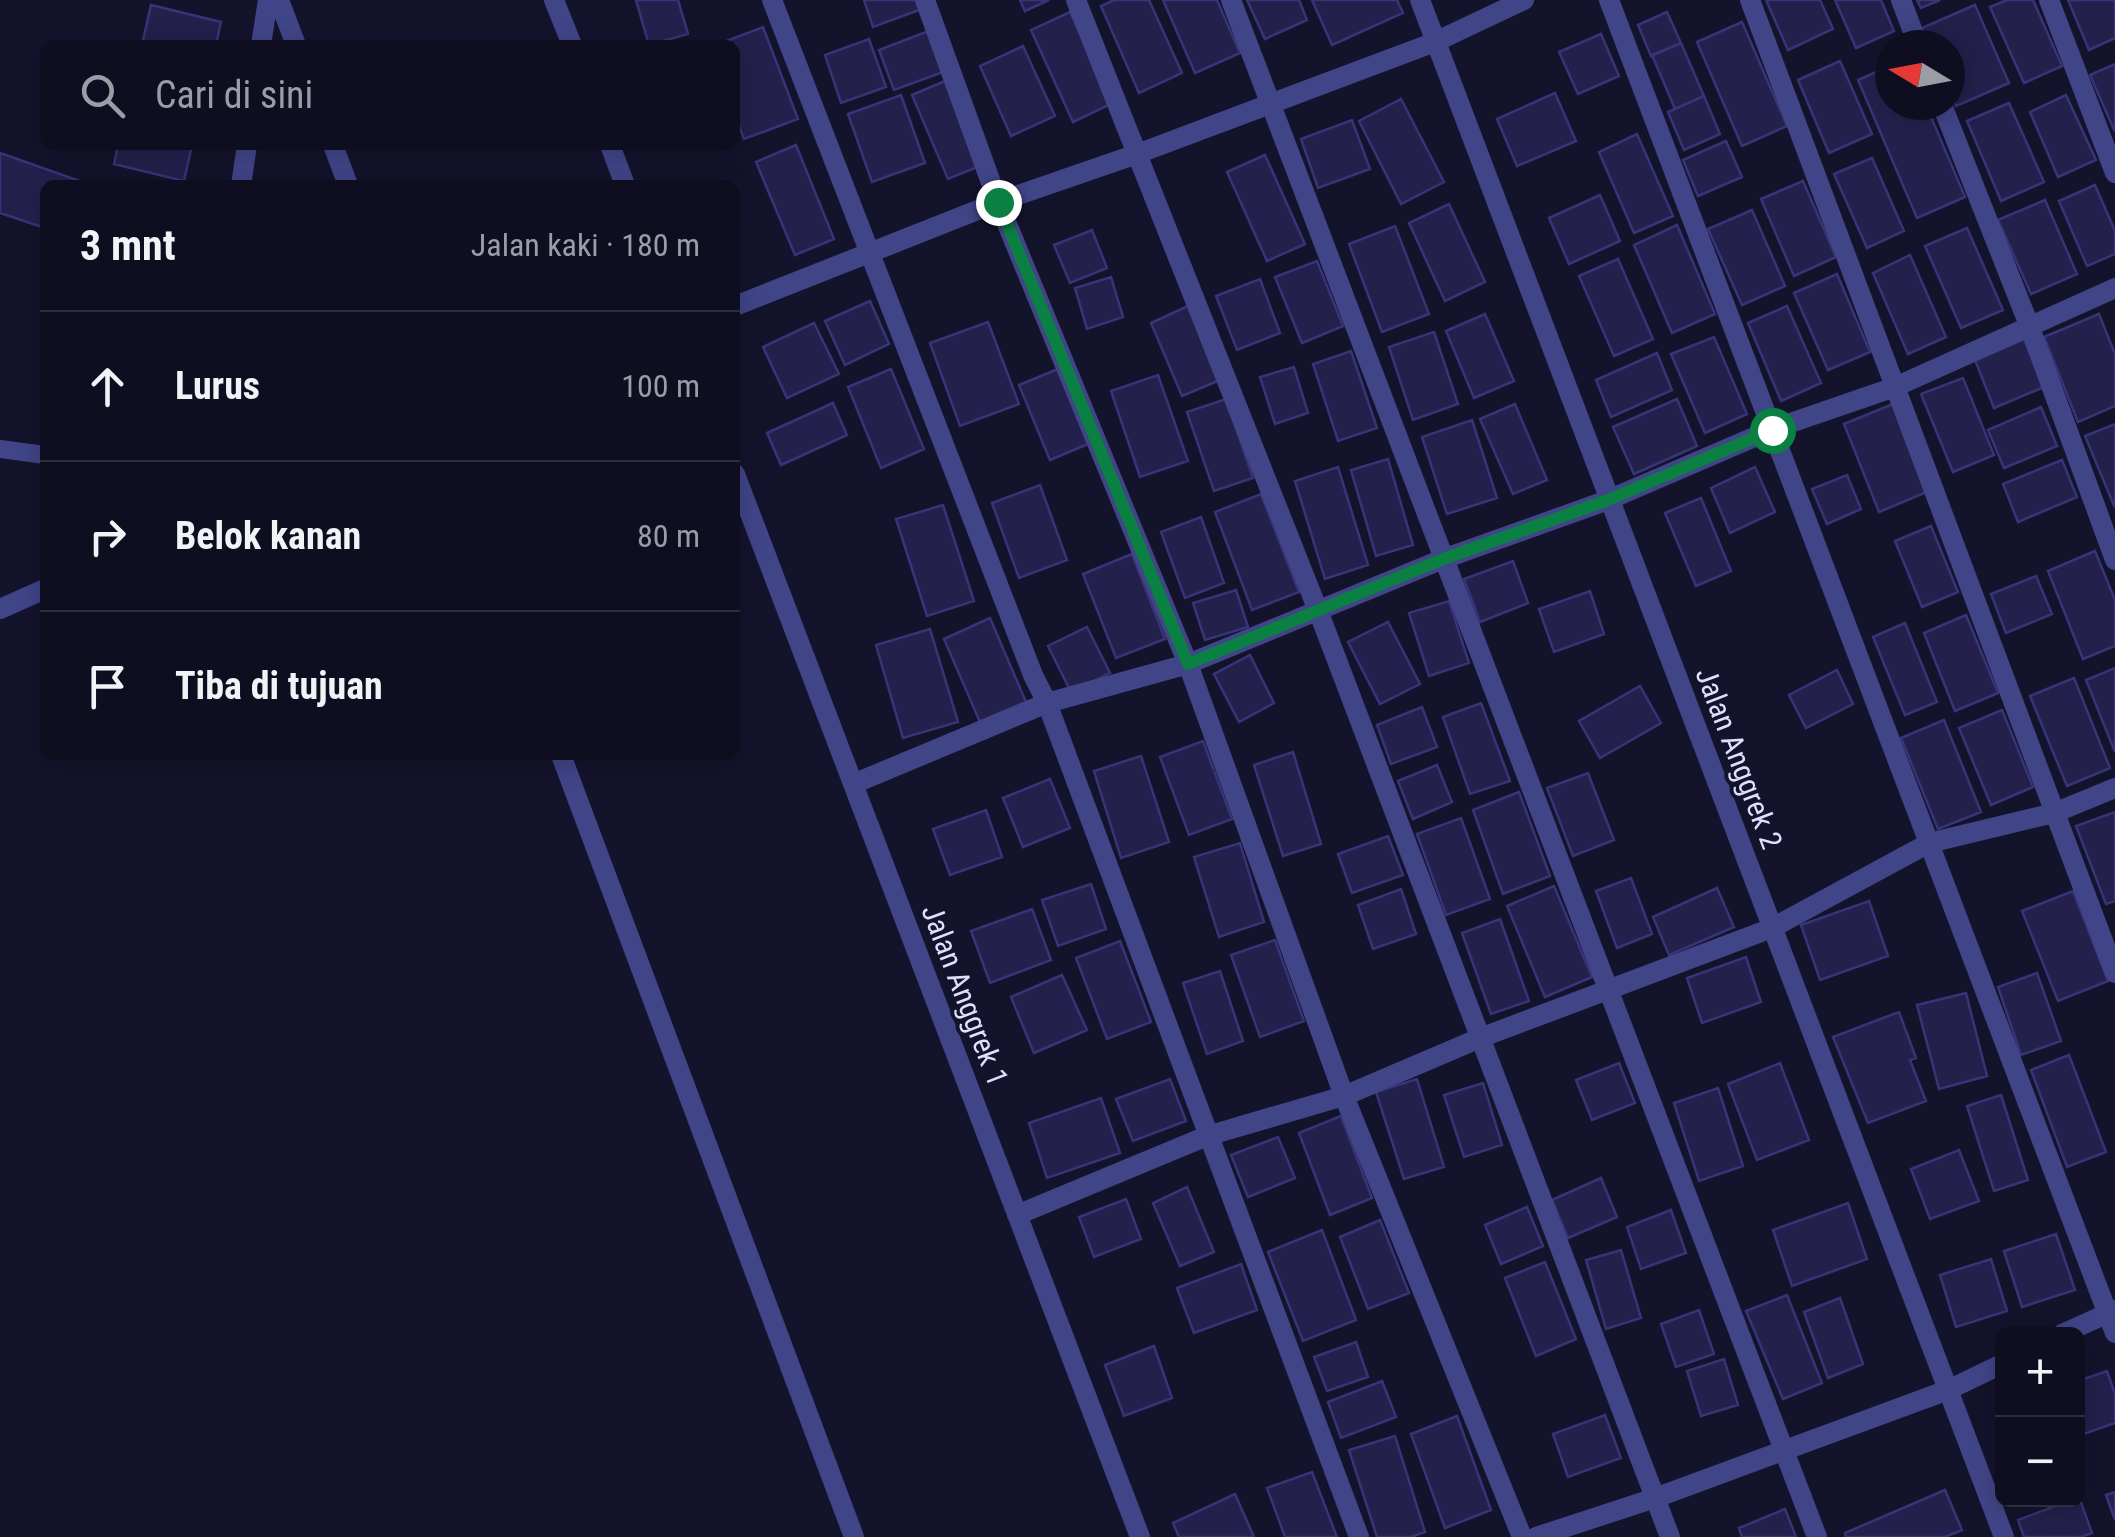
<!DOCTYPE html>
<html lang="id">
<meta charset="utf-8">
<style>
:root{--surface:#0f0e21;--page:#18172a;--text:#f1f3f6;--muted:#9b9ca5;--line:#2f2e3f}
body{margin:0;font-family:"Roboto Condensed",sans-serif;background:var(--page);color:var(--text)}
.controls{position:absolute;right:30px;bottom:30px;display:grid;overflow:hidden;border-radius:15px;box-shadow:0 5px 25px #0003}
.controls button{width:90px;height:90px;display:grid;place-items:center;padding:0;border:0;border-bottom:2px solid var(--line);background:var(--surface);color:var(--text);font:50px sans-serif}
.compass{position:absolute;left:1875px;top:30px;width:90px;height:90px;border-radius:50%;background:var(--surface);box-shadow:0 5px 25px #0003;rotate:280deg}
.stop{position:absolute;width:30px;height:30px;margin:-22px;border:8px solid #0b8043;border-radius:50%;background:#fff}
.stop.end{background:#0b8043;border-color:#fff;box-shadow:0 2px 10px #0008}
.list{margin:0;padding:0;list-style:none}
h2{display:flex;justify-content:space-between;align-items:center;height:130px;margin:0;padding:0 40px;font-size:42px}
h2 small{font-size:32px;font-weight:400;color:var(--muted)}
.list li{display:grid;grid-template-columns:65px 1fr auto;gap:30px;align-items:center;box-sizing:border-box;height:150px;padding:0 40px;border-top:2px solid var(--line)}
.list b{display:block;font-size:38px;white-space:nowrap}
.list em{font-size:32px;font-style:normal;color:var(--muted)}
.icon{flex:none;width:55px;height:55px;fill:none;stroke:currentColor;stroke-width:2;stroke-linecap:round;stroke-linejoin:round}
.map{position:relative;flex:none;width:2115px;height:1537px;overflow:hidden}
.search{position:absolute;background:var(--surface);box-shadow:0 5px 25px #0003;left:40px;top:40px;width:700px;height:110px;display:flex;align-items:center;gap:25px;box-sizing:border-box;padding:0 35px;border-radius:15px;color:var(--muted);font-size:38px}
.panel{position:absolute;background:var(--surface);box-shadow:0 5px 25px #0003;left:40px;top:180px;width:700px;height:580px;border-radius:15px}
.map>svg:first-child{display:block}
.building{fill:#24204c;stroke:#393377;stroke-width:2.5}
.lines{fill:none;stroke-linecap:round;stroke-linejoin:round}
.service{stroke:#404588;stroke-width:18}
.minor{stroke:#404588;stroke-width:20}
.route{stroke:#0b8043;stroke-width:12}
.labels{text-anchor:middle;dominant-baseline:central;stroke-width:8;stroke-linejoin:round;paint-order:stroke}
.street-label{font-size:30px;fill:#dfdffe;stroke:#14132c}
</style>
<div class="map">
<svg width="2115" height="1537" viewBox="0 0 2115 1537">
<rect width="100%" height="100%" fill="#14132c"/>
<!-- building -->
<path class="building" d="M636,0H678L688,34L649,45Z
M864,0H919L922,9L873,27Z
M1020,0H1049L1025,11Z
M1114,0H1149L1182,73L1139,93L1101,6Z
M1163,0H1217L1240,53L1195,73Z
M1247,0H1299L1307,20L1265,39Z
M1312,0H1397L1403,13L1332,45Z
M1766,0H1820L1833,29L1788,50Z
M1835,0H1881L1894,31L1856,48Z
M1917,0H1940L1921,8Z
M2007,0H2033L2062,66L2024,83L1990,7Z
M2068,0H2115V38L2089,50Z
M151,5L221,22L216,45H142Z
M1975,5L2009,83L1956,106L1950,92V45H1929L1922,28Z
M1070,12L1113,103L1073,122L1031,30Z
M1667,12L1681,43L1651,56L1638,25Z
M1742,22L1787,126L1742,146L1697,42Z
M763,27L798,119L744,139L735,115V45H716Z
M931,30L946,71L894,90L879,50Z
M1601,34L1619,76L1578,94L1559,52Z
M869,39L886,87L841,103L825,55Z
M1681,43L1704,96L1675,109L1652,55Z
M1023,46L1055,116L1011,136L980,66Z
M1840,61L1872,134L1829,153L1798,80Z
M2115,64V132L2090,75Z
M1890,66V105H1926L1965,197L1917,218L1858,80Z
M945,81L980,166L948,179L912,95Z
M1555,93L1576,141L1517,166L1497,119Z
M901,95L925,163L872,182L848,114Z
M2066,95L2096,160L2058,177L2030,112Z
M1704,96L1720,134L1684,150L1668,112Z
M1401,99L1444,182L1401,204L1359,121Z
M2009,103L2044,182L2001,201L1967,121Z
M1352,120L1370,169L1318,188L1301,139Z
M1637,134L1673,216L1634,233L1599,152Z
M1726,141L1742,177L1698,196L1683,160Z
M118,145H192L184,181L114,164Z
M796,145L834,239L795,255L756,162Z
M0,153L91,185H45V228L0,213Z
M1265,155L1305,244L1267,261L1227,172Z
M1872,158L1904,231L1867,248L1834,174Z
M1803,181L1836,257L1794,276L1761,199Z
M2095,185L2115,231V254L2087,266L2059,201Z
M1600,195L1620,241L1569,264L1549,218Z
M2045,200L2077,274L2031,294L1998,220Z
M1449,204L1485,282L1445,301L1409,223Z
M1752,210L1785,286L1742,305L1708,229Z
M1677,225L1715,314L1672,333L1634,245Z
M1395,226L1429,314L1382,332L1349,244Z
M1967,228L2003,310L1961,328L1925,246Z
M1092,230L1107,268L1070,283L1054,245Z
M1910,255L1946,337L1908,354L1873,273Z
M1618,259L1653,339L1614,356L1579,276Z
M1317,261L1343,326L1302,343L1275,277Z
M1837,274L1870,352L1828,370L1794,293Z
M1111,277L1123,317L1087,329L1075,288Z
M1260,279L1280,333L1237,350L1216,296Z
M870,301L889,344L845,365L825,321Z
M1188,306L1220,380L1182,396L1151,323Z
M1787,306L1821,383L1781,401L1748,323Z
M1485,314L1514,381L1474,398L1446,331Z
M2099,314L2115,354V406L2078,422L2044,337Z
M988,322L1019,404L960,426L930,343Z
M814,323L839,374L787,398L763,347Z
M1434,332L1458,404L1413,420L1389,347Z
M1714,337L1747,414L1705,433L1671,354Z
M2024,339L2044,387L1994,408L1975,360Z
M1351,351L1377,428L1338,441L1313,364Z
M1657,353L1672,390L1611,417L1596,380Z
M1294,367L1308,413L1275,424L1260,377Z
M891,369L924,449L881,468L848,387Z
M1058,369L1088,444L1050,460L1019,385Z
M1158,375L1188,461L1140,477L1111,391Z
M1963,378L1994,455L1953,472L1921,394Z
M1226,399L1253,478L1214,491L1187,412Z
M1677,399L1697,446L1634,474L1613,427Z
M833,403L847,435L781,465L767,433Z
M1515,404L1547,480L1513,494L1480,419Z
M1893,404L1929,491L1879,512L1844,424Z
M2041,407L2057,446L2004,468L1988,430Z
M1472,420L1497,498L1447,514L1422,437Z
M2115,424V508L2085,436Z
M1388,459L1413,545L1376,556L1351,470Z
M2062,460L2077,497L2018,522L2003,484Z
M1338,467L1368,565L1325,579L1295,481Z
M1755,467L1775,512L1730,533L1711,488Z
M1847,475L1861,509L1827,524L1812,489Z
M1040,485L1067,560L1019,578L992,503Z
M1261,494L1299,592L1252,610L1215,512Z
M1701,498L1731,571L1696,586L1665,513Z
M943,505L974,601L927,616L896,519Z
M1201,517L1224,583L1185,598L1161,532Z
M1931,526L1958,592L1922,607L1895,541Z
M2095,551L2115,600V646L2083,659L2048,571Z
M1132,554L1165,639L1116,658L1083,574Z
M1513,561L1528,603L1480,622L1464,579Z
M2036,576L2052,614L2006,633L1991,594Z
M1236,590L1248,627L1205,640L1193,603Z
M1590,591L1604,634L1554,652L1539,609Z
M1449,601L1469,663L1429,676L1409,613Z
M1966,615L1998,693L1955,711L1924,633Z
M990,618L1026,702L980,722L944,639Z
M1388,622L1420,684L1380,704L1348,642Z
M1905,623L1937,702L1905,715L1873,637Z
M1087,627L1110,673L1071,692L1048,646Z
M930,629L958,722L903,738L876,645Z
M1250,655L1274,703L1239,722L1214,674Z
M2115,668V752L2086,680Z
M1837,670L1853,704L1806,728L1789,695Z
M2074,678L2110,768L2067,786L2030,696Z
M1640,686L1661,723L1600,758L1579,721Z
M1481,703L1510,781L1470,794L1443,717Z
M1422,707L1437,747L1391,764L1377,725Z
M2002,710L2033,787L1991,805L1959,728Z
M1944,720L1981,812L1938,829L1901,738Z
M1203,741L1232,819L1189,835L1160,757Z
M1293,752L1321,844L1283,856L1254,765Z
M1141,756L1169,842L1121,858L1094,771Z
M1437,765L1452,802L1413,819L1398,781Z
M1588,773L1614,840L1573,856L1547,788Z
M1050,779L1070,828L1023,847L1003,798Z
M1519,792L1550,876L1503,894L1473,810Z
M986,810L1002,857L950,875L933,829Z
M2115,812V901L2106,904L2076,826Z
M1461,818L1490,899L1446,915L1417,834Z
M1388,836L1403,875L1352,893L1338,854Z
M1240,843L1264,922L1219,937L1194,857Z
M1631,878L1652,934L1617,948L1596,891Z
M1091,884L1106,929L1058,946L1042,900Z
M1554,886L1592,977L1545,997L1507,906Z
M1717,888L1734,927L1669,955L1653,917Z
M1401,889L1416,934L1373,949L1358,905Z
M2073,891L2108,981L2058,1001L2022,911Z
M1869,901L1888,956L1820,980L1801,925Z
M1032,909L1051,960L990,983L971,931Z
M1500,919L1529,1001L1491,1014L1462,933Z
M1275,940L1304,1021L1260,1037L1231,955Z
M1120,941L1151,1022L1107,1039L1076,958Z
M1746,957L1761,1002L1702,1023L1687,978Z
M1220,971L1243,1041L1207,1054L1183,983Z
M2037,973L2061,1041L2021,1055L1998,987Z
M1062,975L1087,1030L1034,1053L1011,997Z
M1966,993L1987,1076L1939,1089L1917,1005Z
M1899,1012L1916,1058L1910,1060L1926,1101L1868,1123L1833,1037Z
M2069,1055L2106,1152L2067,1167L2031,1070Z
M1619,1063L1635,1103L1592,1120L1576,1080Z
M1780,1063L1809,1140L1757,1160L1728,1084Z
M1170,1079L1186,1121L1133,1141L1116,1099Z
M1417,1079L1444,1167L1404,1179L1376,1092Z
M1483,1083L1502,1145L1464,1157L1444,1095Z
M1718,1088L1743,1166L1699,1181L1674,1103Z
M2001,1095L2028,1180L1994,1191L1967,1106Z
M1101,1098L1120,1153L1047,1178L1029,1123Z
M1341,1116L1372,1198L1330,1215L1299,1133Z
M1278,1137L1295,1178L1248,1197L1231,1155Z
M1959,1150L1979,1201L1930,1219L1911,1169Z
M1601,1178L1617,1217L1568,1238L1552,1200Z
M1187,1187L1214,1252L1180,1266L1153,1203Z
M1126,1199L1141,1239L1094,1257L1079,1217Z
M1848,1203L1867,1259L1792,1286L1773,1230Z
M1527,1207L1543,1246L1501,1264L1485,1225Z
M1671,1210L1686,1253L1641,1269L1627,1227Z
M1380,1220L1409,1293L1368,1309L1340,1237Z
M1322,1230L1356,1320L1303,1341L1268,1252Z
M2056,1234L2075,1290L2022,1307L2004,1251Z
M1621,1250L1641,1318L1606,1329L1586,1260Z
M1991,1259L2007,1311L1956,1327L1940,1275Z
M1545,1262L1576,1339L1536,1356L1505,1278Z
M1241,1264L1257,1310L1194,1333L1177,1288Z
M1787,1295L1822,1383L1783,1399L1746,1311Z
M1840,1298L1863,1364L1828,1378L1804,1312Z
M1699,1310L1714,1354L1676,1367L1661,1324Z
M1356,1342L1368,1377L1327,1391L1314,1357Z
M1154,1346L1172,1398L1124,1416L1105,1365Z
M1724,1359L1738,1405L1701,1416L1687,1371Z
M2107,1371L2115,1394V1423L2078,1436V1381Z
M1382,1381L1396,1417L1341,1438L1328,1402Z
M1605,1415L1621,1458L1568,1477L1553,1434Z
M1457,1416L1491,1510L1445,1528L1411,1434Z
M1395,1436L1425,1532L1411,1537H1377L1349,1450Z
M1312,1472L1337,1537H1285L1267,1488Z
M1945,1490L1962,1530L1945,1537H1846L1845,1533Z
M2115,1492V1520L2106,1495Z
M1235,1494L1254,1537H1179L1173,1523Z
M2079,1497L2092,1533L2081,1537H2024L2018,1520Z
M1785,1509L1796,1537H1742L1739,1528Z"/>
<g class="lines">
<!-- service -->
<path class="service" d="M0,449L45,455"/>
<!-- minor -->
<path class="minor" d="M279,0L296,45
M554,0L572,45
M772,0L1033,675L1047,703L1359,1537
M925,0L998,202L1188,664L1344,1096L1522,1537
M1076,0L1319,613L1670,1537
M1231,0L1817,1537
M1420,0L2004,1537
M1609,0L2115,1333
M1750,0L2115,973
M1901,0L1918,45
M2049,0L2115,173
M261,45L268,0
M1942,105L2029,325L2115,560
M333,145L348,185
M610,145L625,185
M241,185L247,145
M735,306L998,202L1137,154L1435,42L1524,0
M735,474L1140,1537
M0,609L45,589
M561,755L854,1537
M853,784L1047,703L1188,664L1443,559L1608,500L1773,429L1895,387L2115,288
M1017,1215L1207,1136L1344,1096L1480,1038L1772,928L1929,843L2054,813L2115,788
M2062,1334L2115,1310
M1536,1537L1655,1498L1948,1390L2002,1364"/>
</g>
<g class="lines">
<!-- route -->
<path class="route" d="M998,202L1188,664L1443,559L1608,500L1772,430"/>
</g>
<g class="labels">
<!-- street labels -->
<g class="street-label">
<text transform="translate(1739 758) rotate(69)">Jalan Anggrek 2</text>
<text transform="translate(965 995) rotate(69)">Jalan Anggrek 1</text>
</g>
</g>
</svg>
<div class="controls">
<button>+</button>
<button>−</button>
</div>
<svg class="compass" viewBox="-18 -18 36 36"><path d="M0-13l5 13h-10z" fill="#e53935"/><path d="M0 13l5-13h-10z" fill="#9b9ca5"/></svg>
<div class="stop" style="left:1772px;top:430px"></div>
<div class="stop end" style="left:998px;top:202px"></div>
<div class="search"><svg class="icon" aria-label="search" viewBox="0 0 24 24"><circle cx="10" cy="10" r="6"/><path d="M15 15l6 6"/></svg>Cari di sini</div>
<section class="panel">
<h2>3 mnt<small>Jalan kaki · 180 m</small></h2>
<ul class="list">
<li><svg class="icon" aria-label="ahead" viewBox="0 0 24 24"><path d="M12 20V5M6 11l6-6 6 6"/></svg><div><b>Lurus</b></div><em>100 m</em></li>
<li><svg class="icon" aria-label="right" viewBox="0 0 24 24"><path d="M7 20v-9h11M14 6l5 5-5 5"/></svg><div><b>Belok kanan</b></div><em>80 m</em></li>
<li><svg class="icon" aria-label="arrive" viewBox="0 0 24 24"><path d="M6 21V4h12l-3 4 3 4H6"/></svg><div><b>Tiba di tujuan</b></div></li>
</ul>
</section>
</div>
